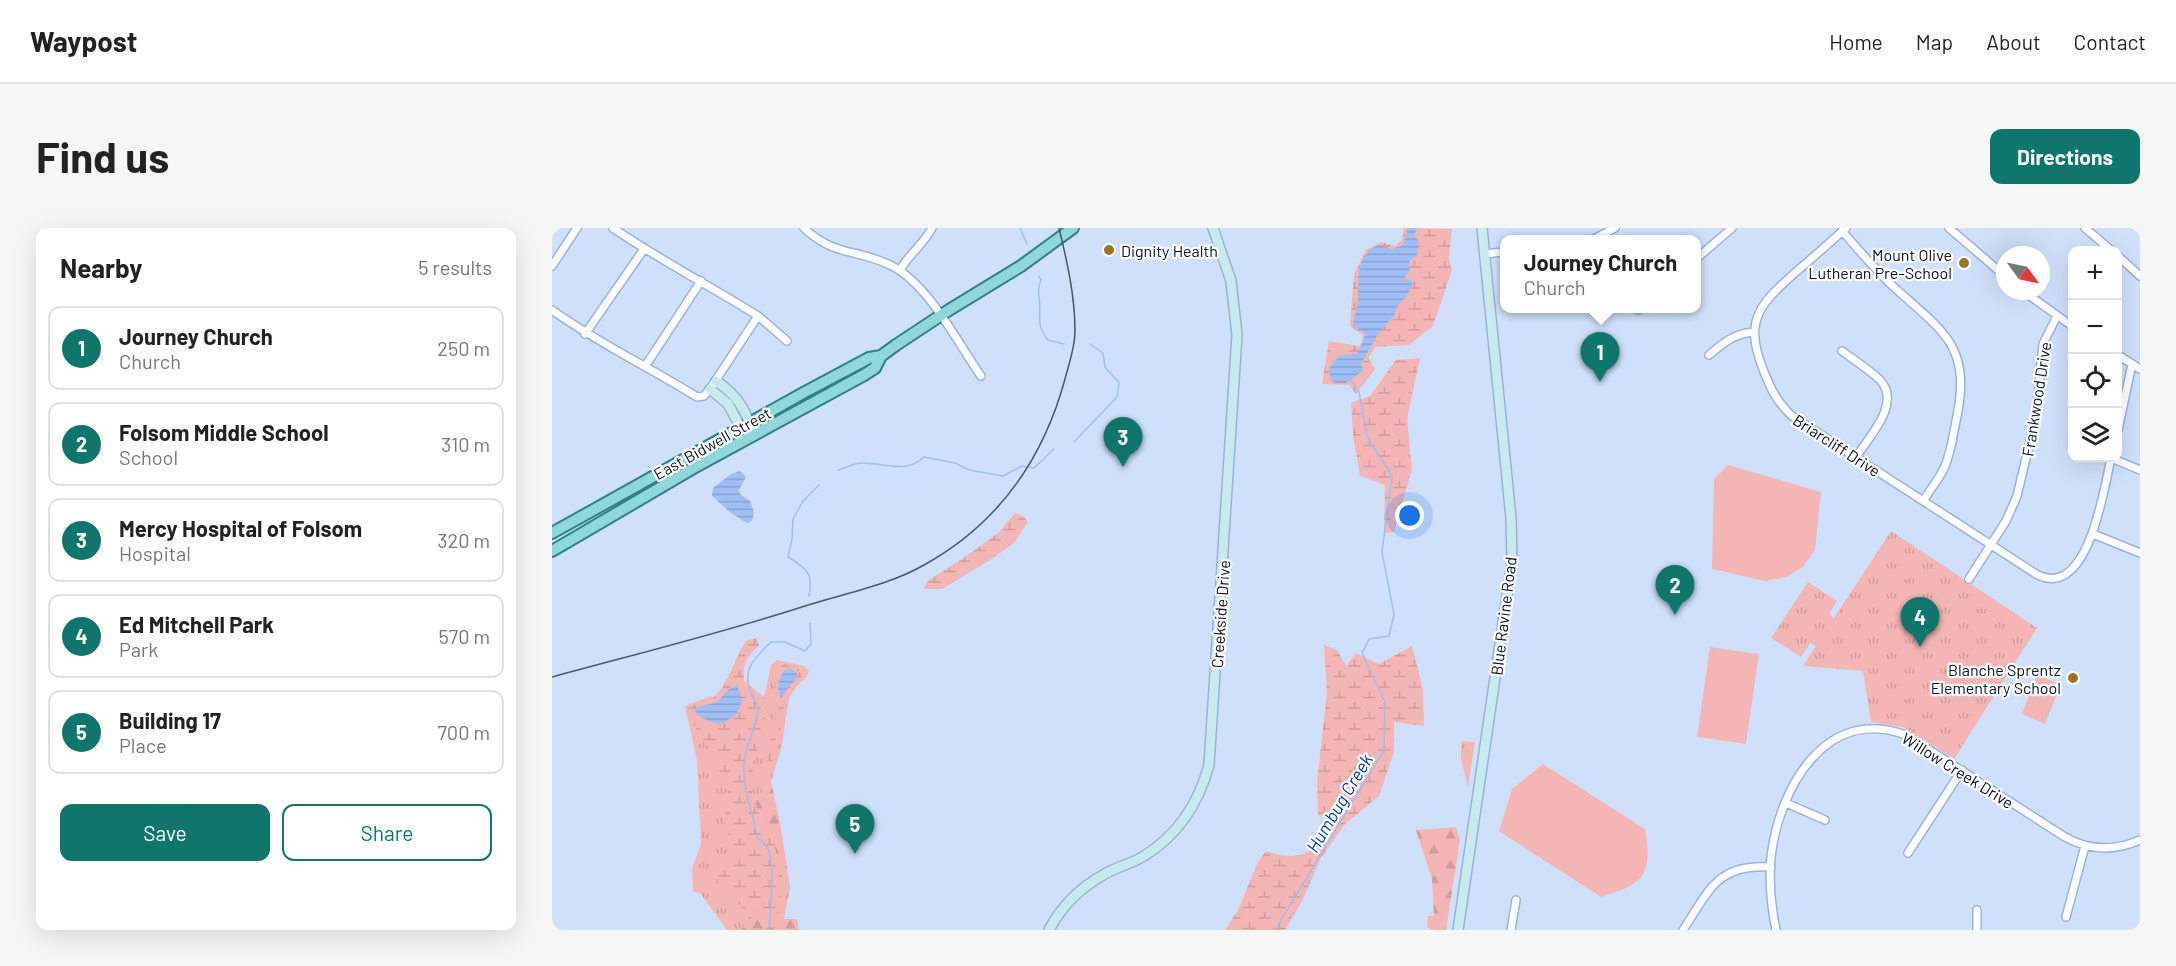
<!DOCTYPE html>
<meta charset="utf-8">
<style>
:root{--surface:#fff;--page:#f6f6f6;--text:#222;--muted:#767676;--line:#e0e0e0;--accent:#0f766e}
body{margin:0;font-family:Barlow,sans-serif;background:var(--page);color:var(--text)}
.controls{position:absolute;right:18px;top:18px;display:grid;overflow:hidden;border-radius:12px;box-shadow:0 6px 24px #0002}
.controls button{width:54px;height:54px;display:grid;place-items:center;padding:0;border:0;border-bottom:2px solid var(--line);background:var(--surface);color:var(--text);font:30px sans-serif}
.compass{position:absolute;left:1444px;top:18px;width:54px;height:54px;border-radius:50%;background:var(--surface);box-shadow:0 6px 24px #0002;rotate:123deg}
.you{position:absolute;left:858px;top:288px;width:21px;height:21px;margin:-15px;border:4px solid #fff;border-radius:50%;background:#1a73e8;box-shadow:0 0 0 9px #1a73e833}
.badge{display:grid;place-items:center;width:39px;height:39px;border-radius:50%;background:var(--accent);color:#fff;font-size:20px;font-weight:700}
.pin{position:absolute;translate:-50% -50px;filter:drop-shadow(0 2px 3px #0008)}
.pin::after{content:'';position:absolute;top:32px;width:21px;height:18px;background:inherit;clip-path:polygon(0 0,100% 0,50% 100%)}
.popup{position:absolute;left:948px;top:7px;width:201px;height:78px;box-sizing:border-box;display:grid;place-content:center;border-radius:12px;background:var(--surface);filter:drop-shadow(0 2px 4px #0005);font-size:20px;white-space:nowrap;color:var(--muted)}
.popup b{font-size:22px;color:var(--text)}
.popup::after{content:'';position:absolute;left:50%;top:100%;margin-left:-12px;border:12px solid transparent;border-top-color:var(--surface)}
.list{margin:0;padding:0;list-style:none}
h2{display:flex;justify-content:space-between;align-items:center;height:78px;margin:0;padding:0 24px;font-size:26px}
h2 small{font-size:20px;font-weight:400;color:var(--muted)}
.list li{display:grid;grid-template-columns:39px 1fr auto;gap:18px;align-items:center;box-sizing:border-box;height:84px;margin:0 12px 12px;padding:0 12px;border:2px solid var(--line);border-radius:12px}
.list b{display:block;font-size:22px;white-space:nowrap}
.list p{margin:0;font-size:20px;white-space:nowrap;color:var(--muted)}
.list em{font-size:20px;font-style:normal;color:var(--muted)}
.actions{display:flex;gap:12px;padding:18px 24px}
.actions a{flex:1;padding:14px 0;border:2px solid var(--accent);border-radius:12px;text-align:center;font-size:21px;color:var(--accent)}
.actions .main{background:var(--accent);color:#fff}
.icon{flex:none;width:33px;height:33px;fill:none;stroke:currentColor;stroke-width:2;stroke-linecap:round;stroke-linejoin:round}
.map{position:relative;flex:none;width:1588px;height:702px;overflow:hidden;border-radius:12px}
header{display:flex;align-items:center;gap:36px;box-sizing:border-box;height:84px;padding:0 30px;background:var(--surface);border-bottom:2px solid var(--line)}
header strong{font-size:28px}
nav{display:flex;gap:33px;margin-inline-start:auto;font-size:21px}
.intro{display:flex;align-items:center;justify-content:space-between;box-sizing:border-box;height:144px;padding:0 36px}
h1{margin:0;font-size:42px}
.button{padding:15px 27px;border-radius:12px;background:var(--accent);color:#fff;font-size:21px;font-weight:700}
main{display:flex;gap:36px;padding:0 36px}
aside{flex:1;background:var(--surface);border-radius:12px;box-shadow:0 6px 24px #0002}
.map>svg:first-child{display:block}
.grass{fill:url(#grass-tufts)}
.forest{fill:url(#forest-firs)}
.wetland{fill:url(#wetland-marsh)}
.pitch{fill:#f4b6b4}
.water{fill:url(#water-rules)}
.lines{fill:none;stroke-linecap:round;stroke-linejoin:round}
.stream{stroke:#9ebef4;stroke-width:1.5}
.street-casing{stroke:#98b2de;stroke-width:10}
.secondary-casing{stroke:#98b2de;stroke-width:12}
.primary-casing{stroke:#2e808a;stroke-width:14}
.street{stroke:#fff;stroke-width:7}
.secondary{stroke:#c7ebed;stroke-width:9}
.primary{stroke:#8ed7db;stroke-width:10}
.rail{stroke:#4a5669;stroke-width:1.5}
.poi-dot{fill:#9c7421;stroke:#fff;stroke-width:2}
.labels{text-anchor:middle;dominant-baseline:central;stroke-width:4.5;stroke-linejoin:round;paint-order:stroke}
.poi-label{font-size:16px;fill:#07101f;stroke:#fff;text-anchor:end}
.street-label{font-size:16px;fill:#07101f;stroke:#fff}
.water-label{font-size:18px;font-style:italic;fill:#003da2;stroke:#fff}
</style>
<header>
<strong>Waypost</strong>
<nav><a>Home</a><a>Map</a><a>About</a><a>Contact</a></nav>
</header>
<div class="intro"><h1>Find us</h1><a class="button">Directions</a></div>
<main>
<aside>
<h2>Nearby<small>5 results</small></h2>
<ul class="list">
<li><span class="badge">1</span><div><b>Journey Church</b><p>Church</p></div><em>250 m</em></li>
<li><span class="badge">2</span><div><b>Folsom Middle School</b><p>School</p></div><em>310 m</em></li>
<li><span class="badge">3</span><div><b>Mercy Hospital of Folsom</b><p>Hospital</p></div><em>320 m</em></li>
<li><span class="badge">4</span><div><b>Ed Mitchell Park</b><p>Park</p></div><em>570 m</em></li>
<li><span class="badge">5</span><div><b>Building 17</b><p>Place</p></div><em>700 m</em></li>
</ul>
<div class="actions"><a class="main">Save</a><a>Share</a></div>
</aside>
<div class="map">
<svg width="1588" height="702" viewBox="0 0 1588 702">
<defs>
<pattern id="grass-tufts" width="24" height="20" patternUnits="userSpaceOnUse" patternTransform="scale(1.5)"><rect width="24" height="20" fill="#f4b6b4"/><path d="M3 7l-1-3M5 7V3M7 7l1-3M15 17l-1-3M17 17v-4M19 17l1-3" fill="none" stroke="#d09b9a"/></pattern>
<pattern id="forest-firs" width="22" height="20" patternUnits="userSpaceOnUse" patternTransform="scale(1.5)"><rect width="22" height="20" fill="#f4b6b4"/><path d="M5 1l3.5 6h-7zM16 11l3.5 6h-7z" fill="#d09b9a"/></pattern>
<pattern id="wetland-marsh" width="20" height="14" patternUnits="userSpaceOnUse" patternTransform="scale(1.5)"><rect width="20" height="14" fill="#f4b6b4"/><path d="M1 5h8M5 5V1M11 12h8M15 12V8" fill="none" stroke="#d09b9a"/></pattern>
<pattern id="water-rules" width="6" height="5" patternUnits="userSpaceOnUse" patternTransform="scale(1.5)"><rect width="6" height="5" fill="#9ebef4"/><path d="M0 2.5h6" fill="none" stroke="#87a2d1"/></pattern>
</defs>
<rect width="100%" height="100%" fill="#cfe0fc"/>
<!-- grass -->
<path class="grass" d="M1339,303L1485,400L1402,531L1351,499L1319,494L1311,443L1251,438L1264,418L1258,415L1249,429L1219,410L1256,354L1285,373L1277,386L1282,390Z
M204,410L207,417C194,430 190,436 192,453L212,469L219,437L225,432L252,438L257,443L255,448L244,459L237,470L230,517L219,554L202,572L223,692L222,702H214L216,692L195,700V702H175L148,665L141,664L140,640L149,616L145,532L133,478L159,468L161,470C177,455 182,432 194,413Z
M909,513L923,514L916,559L909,531Z"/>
<!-- forest -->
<path class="forest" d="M219,554L228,594L238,659L232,691H245L247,702H222L221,611L211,598L202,572Z
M904,599L908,612L894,702H880L875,699L876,688L882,687L880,651L864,602Z
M203,680L216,692L214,702H195Z"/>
<!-- wetland -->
<path class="wetland" d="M852,0L900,1L897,31L900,42L881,98L857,117L823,119L816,130L823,141L804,166L797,157L770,156L777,113L807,118L811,112L810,106L798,98L802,46L814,22L829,14L843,18L850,12Z
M868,130L855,191L860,241L842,304L832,305L833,257L808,248L801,207L799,175L818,168L844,132Z
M463,285L471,288L476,294L462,315L438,332L390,361H372L375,353L410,331L446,305Z
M205,410L207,417C194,430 190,436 192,454L212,469L215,485L201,535L200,565L211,598L221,611L232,656L222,702H214L216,692L203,680L195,702H190C202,676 177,673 167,656C165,653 165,649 164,646L180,626L179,612L172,593L176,565L160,523L145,504L135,479C143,476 155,474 162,469C176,459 184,429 194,413Z
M772,417L785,422L794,438L804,425L827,436L860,418L871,461L872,498L842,494V524L827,568L793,596L769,630L750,673L733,702H673L686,682L706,634L714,623C721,625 730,628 738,628C762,629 774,607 778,586L766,588L765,554L775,464Z
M232,436L242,440L251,447L233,470L228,508L215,552L213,548L225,475L223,455L226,442Z"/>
<!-- pitch -->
<path class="pitch" d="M1176,237L1269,264L1263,322L1251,339L1234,349L1213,353L1160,341L1162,251Z
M1158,419L1207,426L1194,516L1145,509Z
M1485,447L1509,457L1493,496L1470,486Z
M991,536L1093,601C1101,648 1092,656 1049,669L947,603L960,561Z"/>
<!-- water -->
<path class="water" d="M855,0H865L862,7L867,14L865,27L857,34L858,43L851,51L858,52L861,56L855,67L845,79L842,88L826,106L809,136L812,142L794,155L779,153L777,140L788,127L805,126L814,106L801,97C802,89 805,81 806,73C807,49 802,31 826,17L840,21L851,17L854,9Z
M188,243L194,249L187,262L188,266L198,273L202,284L200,293L195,295L179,285L160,268L161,260L179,246Z
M240,441L245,445L244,452L237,458L229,471C225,459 225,452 233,442Z
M185,457L190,473L185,486L169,496L158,494L144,486L143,480L165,474L176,462Z"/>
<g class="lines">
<!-- stream -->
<path class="stream" d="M468,0L475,16
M487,48L489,52C484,66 488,68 488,81C487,96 487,100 496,112L512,116
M522,214L565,169L567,155L553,139L551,125L538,116
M286,242C293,240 301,236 308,235C331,234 353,247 372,229L403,235L417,242L451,248L470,238L482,240L502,221
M257,368C262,345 254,340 236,329L240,311L241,291L251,273L267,257
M217,702C218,683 225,630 213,616C212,615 206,610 205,610C201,582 188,557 193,528C196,513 205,497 206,482C206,477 201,470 199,465C189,441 203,430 219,414H233L253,423L259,416L258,395
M723,702L832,522L833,474L810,425L817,411L837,408L842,386L830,324L840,248L815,208L807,164L798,150"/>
<defs>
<path id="street" d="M252,0C282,29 308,21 340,38C377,57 405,114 429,148
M1294,0C1278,14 1262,29 1245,43C1209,75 1191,91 1211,141C1218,160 1225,174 1240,188L1484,346C1536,374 1552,261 1559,230
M1397,0L1453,48
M1533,0L1559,22
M1290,3C1308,23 1324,43 1344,61C1393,105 1420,119 1404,193C1401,208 1399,224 1393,238C1388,250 1378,262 1371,273
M1040,12L1063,0
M932,26L952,24
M1566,28L1588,48
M1144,31L1180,0
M0,38L25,0
M348,42C357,26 372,16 380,0
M1471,63L1520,98
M1083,80L1086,82L1088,80
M0,82C46,115 97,139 145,169L152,168L158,161L206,88C158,58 108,32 61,0
M206,88L235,113
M33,106L92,21
M1290,123C1302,132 1316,141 1327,151C1351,174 1317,209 1304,229
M1157,127C1171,115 1183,105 1202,104
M1566,127L1588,141
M94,137L149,53
M1566,202L1580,136
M1559,230L1588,242
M1541,306L1588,325
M1417,351L1454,293L1465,268L1484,188L1491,116L1505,88
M1234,575L1273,592
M1356,625L1410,542
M1425,682V702
M1514,689L1533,618
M959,702L964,672
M1131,702C1157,663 1165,635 1219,639
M1224,702C1219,678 1217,653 1219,629C1227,560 1274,477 1354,507L1513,609C1538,623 1563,623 1588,612"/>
<path id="secondary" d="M164,153C184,166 197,185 200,208
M158,161L176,176L189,200L193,202
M497,702C509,679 528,660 551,647C564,639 579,636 592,628C626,607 647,574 657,537L685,107L679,53L661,0
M906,702L960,334L959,290L930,0"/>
<path id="primary" d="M0,305L253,164L317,130L329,128
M0,323L145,238L312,147L323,140L329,128L344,117L397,82L469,38L521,0"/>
</defs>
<!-- street casing -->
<use href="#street" class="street-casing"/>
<!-- secondary casing -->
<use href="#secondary" class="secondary-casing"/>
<!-- primary casing -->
<use href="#primary" class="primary-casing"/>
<!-- street -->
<use href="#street" class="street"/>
<!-- secondary -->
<use href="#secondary" class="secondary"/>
<!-- primary -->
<use href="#primary" class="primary"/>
<!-- rail -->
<path class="rail" d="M0,449C84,426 170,405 253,378C293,365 335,358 372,337C446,296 491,232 513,151C517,136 523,119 523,103C523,68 515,33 507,0"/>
</g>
<!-- markers -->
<g class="poi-dot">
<circle cx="557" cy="22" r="6"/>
<circle cx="1412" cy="35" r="6"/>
<circle cx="1521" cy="450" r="6"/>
</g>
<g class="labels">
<!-- poi labels -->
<g class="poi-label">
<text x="569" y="22" text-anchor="start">Dignity Health</text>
<text x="1400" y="26">Mount Olive<tspan x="1400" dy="18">Lutheran Pre-School</tspan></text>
<text x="1509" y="441">Blanche Sprentz<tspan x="1509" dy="18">Elementary School</tspan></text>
</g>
<!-- street labels -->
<g class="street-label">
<text transform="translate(1484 171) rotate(-81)">Frankwood Drive</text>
<text transform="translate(160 215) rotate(-29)">East Bidwell Street</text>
<text transform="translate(1285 217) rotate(33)">Briarcliff Drive</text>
<text transform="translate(668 386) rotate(-86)">Creekside Drive</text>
<text transform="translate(951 388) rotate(-83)">Blue Ravine Road</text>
<text transform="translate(1406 542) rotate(32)">Willow Creek Drive</text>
</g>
<!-- water labels -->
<g class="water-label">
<text transform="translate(787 575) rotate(-59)">Humbug Creek</text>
</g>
</g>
</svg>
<div class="controls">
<button>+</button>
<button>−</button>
<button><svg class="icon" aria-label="locate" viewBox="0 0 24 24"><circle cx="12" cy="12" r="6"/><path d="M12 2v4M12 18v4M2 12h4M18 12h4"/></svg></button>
<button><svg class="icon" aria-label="layers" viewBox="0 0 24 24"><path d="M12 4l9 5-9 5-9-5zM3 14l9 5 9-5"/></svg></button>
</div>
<svg class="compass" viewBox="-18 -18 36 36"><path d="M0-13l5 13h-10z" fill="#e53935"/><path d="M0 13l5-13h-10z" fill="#767676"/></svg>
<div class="you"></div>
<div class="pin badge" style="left:1048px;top:154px">1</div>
<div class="popup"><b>Journey Church</b>Church</div>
<div class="pin badge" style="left:1123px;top:387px">2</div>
<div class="pin badge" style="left:571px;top:239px">3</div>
<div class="pin badge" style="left:1368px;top:419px">4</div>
<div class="pin badge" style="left:303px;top:626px">5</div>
</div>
</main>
